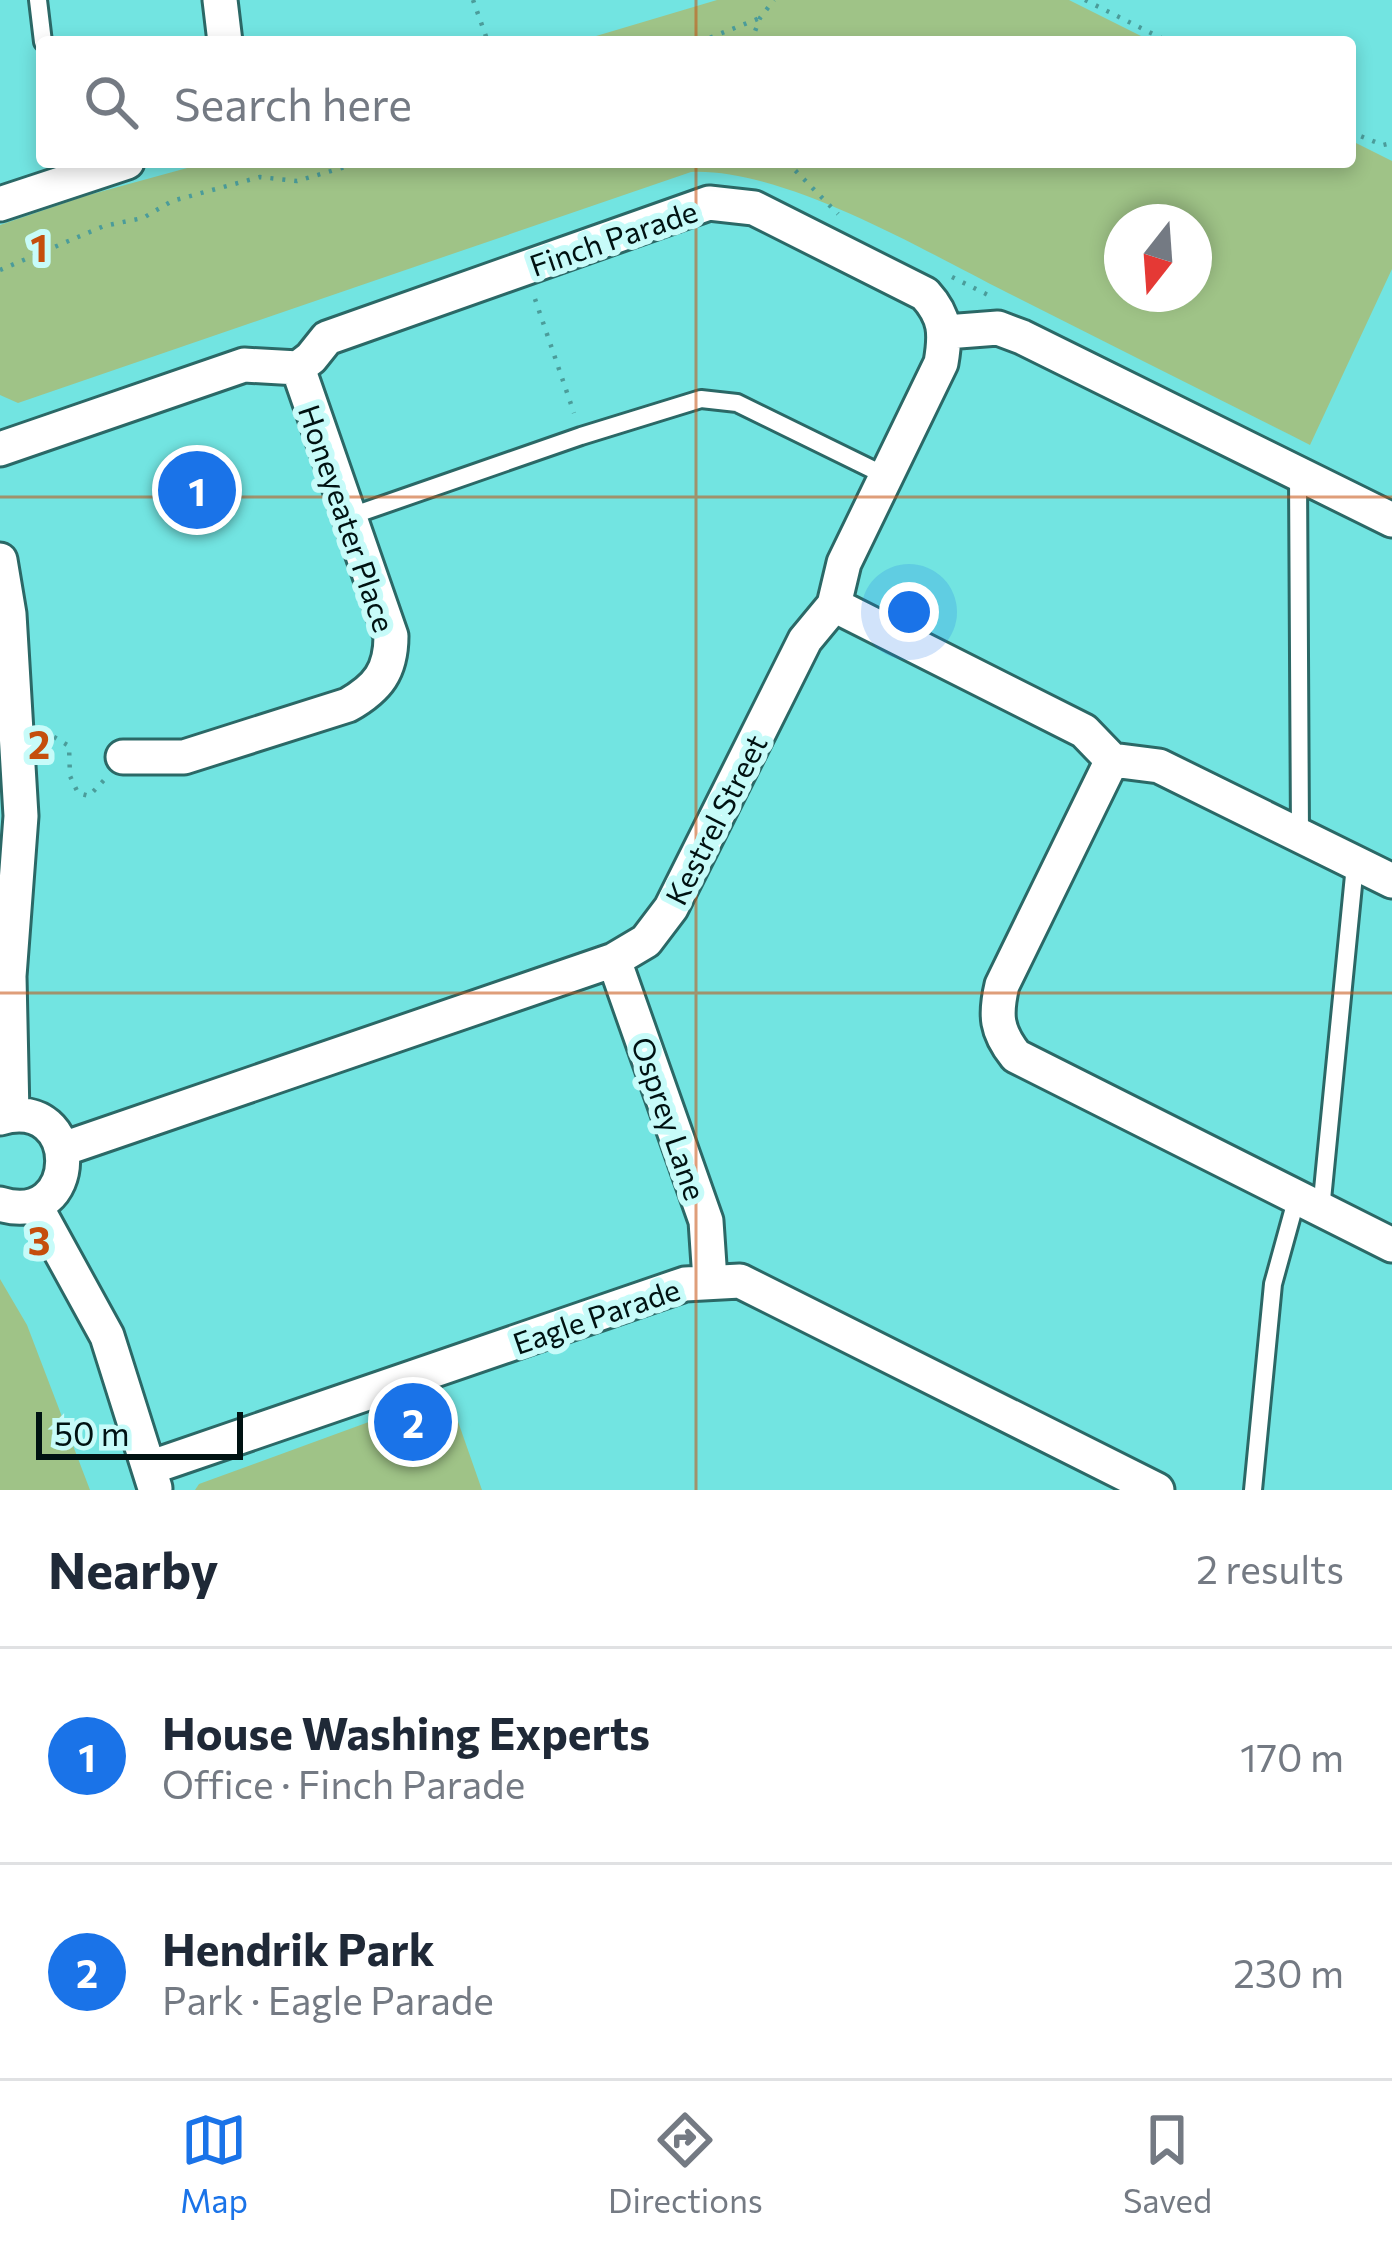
<!DOCTYPE html>
<meta charset="utf-8">
<style>
:root{--surface:#fff;--page:#f2f2f3;--text:#1f2937;--muted:#747a83;--line:#e0e1e3;--accent:#1a73e8}
body{margin:0;font-family:Commissioner,sans-serif;background:var(--page);color:var(--text)}
.compass{position:absolute;left:1104px;top:204px;width:108px;height:108px;border-radius:50%;background:var(--surface);box-shadow:0 6px 18px #0003;rotate:197deg}
.scale{position:absolute;left:36px;bottom:30px;width:207px;box-sizing:border-box;padding-left:12px;border:6px solid #001212;border-top:0;font-size:33px;line-height:42px;white-space:nowrap;color:#001212;-webkit-text-stroke:9px #c7fbf9;paint-order:stroke}
.you{position:absolute;left:909px;top:612px;width:42px;height:42px;margin:-30px;border:9px solid #fff;border-radius:50%;background:#1a73e8;box-shadow:0 0 0 18px #1a73e833}
.badge{display:grid;place-items:center;width:78px;height:78px;border-radius:50%;background:var(--accent);color:#fff;font-size:39px;font-weight:700}
.pin{position:absolute;translate:-50% -50%;border:6px solid #fff;box-shadow:0 3px 12px #0006}
.list{margin:0;padding:0;list-style:none}
h2{display:flex;justify-content:space-between;align-items:center;height:156px;margin:0;padding:0 48px;font-size:51px}
h2 small{font-size:39px;font-weight:400;color:var(--muted)}
.list li{display:grid;grid-template-columns:78px 1fr auto;gap:36px;align-items:center;box-sizing:border-box;height:216px;padding:0 48px;border-top:3px solid var(--line)}
.list b{display:block;font-size:45px;white-space:nowrap}
.list p{margin:0;font-size:39px;white-space:nowrap;color:var(--muted)}
.list em{font-size:39px;font-style:normal;color:var(--muted)}
.icon{flex:none;width:66px;height:66px;fill:none;stroke:currentColor;stroke-width:2;stroke-linecap:round;stroke-linejoin:round}
.map{position:relative;flex:none;width:1392px;height:1490px;overflow:hidden}
.search{position:absolute;background:var(--surface);box-shadow:0 6px 18px #0003;left:36px;right:36px;top:36px;height:132px;display:flex;align-items:center;gap:30px;box-sizing:border-box;padding:0 42px;border-radius:12px;color:var(--muted);font-size:45px}
.sheet{height:588px;background:var(--surface)}
nav{display:flex;justify-content:space-around;align-items:center;box-sizing:border-box;height:168px;border-top:3px solid var(--line);background:var(--surface);font-size:33px;color:var(--muted)}
nav a{display:grid;justify-items:center;gap:6px}
nav .on{color:var(--accent)}
.map>svg:first-child{display:block}
.green{fill:#9fc387;fill-rule:evenodd}
.lines{fill:none;stroke-linecap:round;stroke-linejoin:round}
.lane-casing{stroke:#2b6866;stroke-width:22}
.street-casing{stroke:#2b6866;stroke-width:39}
.path{stroke:#4b9c9a;stroke-width:4.5;stroke-dasharray:3 9;stroke-linecap:butt}
.lane{stroke:#fff;stroke-width:16}
.street{stroke:#fff;stroke-width:33}
.grid{fill:none;stroke:#c54e0d;stroke-width:3;stroke-opacity:0.55}
.labels{text-anchor:middle;dominant-baseline:central;stroke-width:12;stroke-linejoin:round;paint-order:stroke}
.street-label{font-size:30px;fill:#001212;stroke:#c7fbf9}
.grid-label{font-size:39px;text-anchor:middle;font-weight:bold;fill:#c54e0d;stroke:#c7fbf9;stroke-width:12;stroke-linejoin:round;paint-order:stroke}
</style>
<div class="map">
<svg width="1392" height="1490" viewBox="0 0 1392 1490">
<rect width="100%" height="100%" fill="#72e4e1"/>
<!-- green -->
<path class="green" d="M717,0H1069L1153,42H576Z
M1350,140L1392,161V269L1310,445C1209,394 1107,343 1006,292C921,249 784,168 691,172L18,403L0,395V225L85,196L209,162H1350ZM1122,222H1194V294H1122Z
M0,1279L27,1325L90,1490H0Z
M448,1393L482,1490H195L199,1484Z"/>
<g class="lines">
<defs>
<path id="lane" d="M38,0L43,42
M1298,474L1300,836
M348,517L581,436L701,399L737,403L886,476
M1321,1210L1355,865
M1253,1490L1273,1284L1297,1197"/>
<path id="street" d="M220,0L225,42
M0,204L127,162
M946,332L998,328L1022,337L1392,520
M0,449L244,365L298,368L311,358L327,338L709,203L754,208L925,294C946,317 946,334 941,363L844,563L834,605L805,640L671,908L646,941L614,960L63,1149
M0,560L9,614L21,816L9,976L12,1115
M834,605L1084,731L1112,760L1159,766L1392,881
M123,757H184L348,705C378,688 391,671 391,636L298,368
M1112,760L1002,985C995,1015 996,1031 1016,1056L1392,1245
M614,960L706,1221L710,1280
M0,1118C85,1094 82,1230 0,1204
M35,1205L107,1336L155,1488
M149,1468L685,1284L740,1281L1157,1490"/>
</defs>
<!-- lane casing -->
<use href="#lane" class="lane-casing"/>
<!-- street casing -->
<use href="#street" class="street-casing"/>
<!-- path -->
<path class="path" d="M473,0L488,42
M1085,0L1169,42
M699,42L760,18
M751,42L760,18L774,0
M1350,132L1383,145L1392,143
M787,162L838,214
M0,270L104,226L143,218L172,201L260,177L297,181L362,162
M952,277L990,296
M535,299L574,413
M54,737L69,746L70,776L78,793L89,796L105,779"/>
<!-- lane -->
<use href="#lane" class="lane"/>
<!-- street -->
<use href="#street" class="street"/>
</g>
<!-- grid -->
<path class="grid" d="M696,0V42M696,162V1490M0,497H1392M0,993H1392"/>
<g class="labels">
<!-- street labels -->
<g class="street-label">
<text transform="translate(613 237) rotate(-19)">Finch Parade</text>
<text transform="translate(348 518) rotate(71)">Honeyeater Place</text>
<text transform="translate(715 819) rotate(-63)">Kestrel Street</text>
<text transform="translate(670 1118) rotate(71)">Osprey Lane</text>
<text transform="translate(596 1315) rotate(-19)">Eagle Parade</text>
</g>
</g>
<g class="grid-label">
<text x="39" y="262">1</text>
<text x="39" y="759">2</text>
<text x="39" y="1255">3</text>
</g>
</svg>
<svg class="compass" viewBox="-18 -18 36 36"><path d="M0-13l5 13h-10z" fill="#e53935"/><path d="M0 13l5-13h-10z" fill="#747a83"/></svg>
<div class="scale">50 m</div>
<div class="you"></div>
<div class="pin badge" style="left:197px;top:490px">1</div>
<div class="pin badge" style="left:413px;top:1422px">2</div>
<div class="search"><svg class="icon" aria-label="search" viewBox="0 0 24 24"><circle cx="10" cy="10" r="6"/><path d="M15 15l6 6"/></svg>Search here</div>
</div>
<section class="sheet">
<h2>Nearby<small>2 results</small></h2>
<ul class="list">
<li><span class="badge">1</span><div><b>House Washing Experts</b><p>Office · Finch Parade</p></div><em>170 m</em></li>
<li><span class="badge">2</span><div><b>Hendrik Park</b><p>Park · Eagle Parade</p></div><em>230 m</em></li>
</ul>
</section>
<nav>
<a class="on"><svg class="icon" aria-label="map" viewBox="0 0 24 24"><path d="M3 6l6-2 6 2 6-2v14l-6 2-6-2-6 2zM9 4v14M15 6v14"/></svg>Map</a>
<a><svg class="icon" aria-label="directions" viewBox="0 0 24 24"><path d="M12 3l9 9-9 9-9-9zM9 14v-3h6M13 9l2 2-2 2"/></svg>Directions</a>
<a><svg class="icon" aria-label="saved" viewBox="0 0 24 24"><path d="M7 4h10v16l-5-4-5 4z"/></svg>Saved</a>
</nav>
